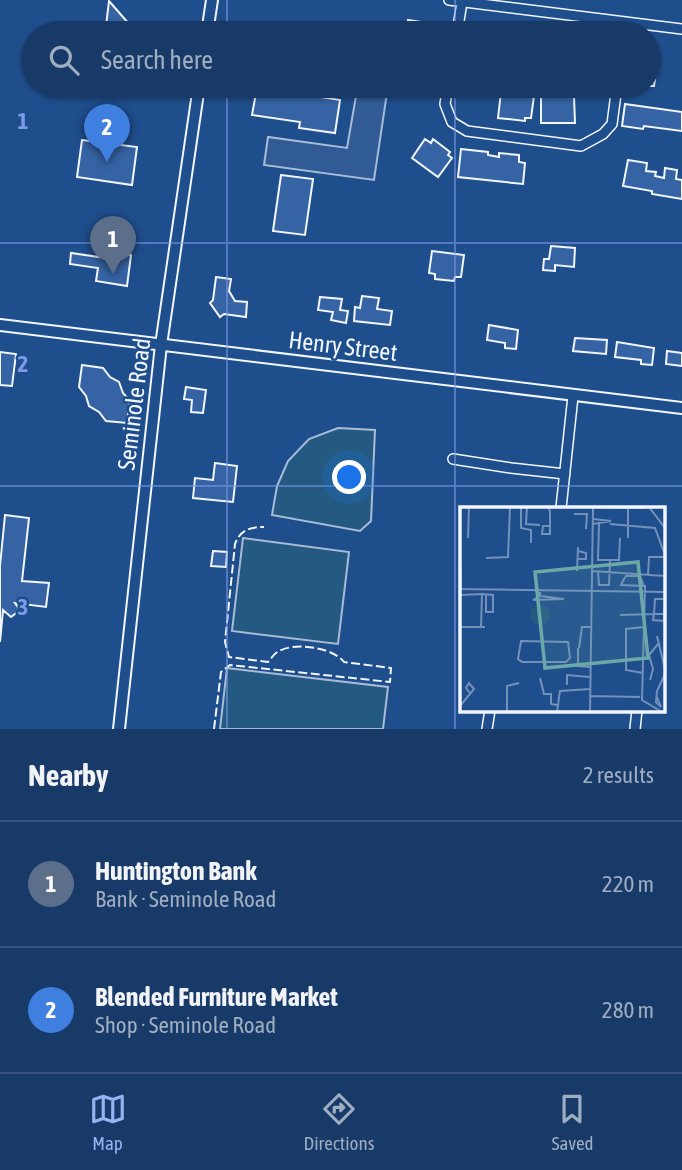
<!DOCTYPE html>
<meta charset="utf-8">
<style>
:root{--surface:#173a69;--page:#20416f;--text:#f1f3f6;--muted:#9eadc0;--line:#36547d;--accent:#95b2f1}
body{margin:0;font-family:"Asap Condensed",sans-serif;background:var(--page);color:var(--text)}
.you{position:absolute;left:350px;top:478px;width:24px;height:24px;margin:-18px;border:5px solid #fff;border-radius:50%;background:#1a73e8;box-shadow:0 0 0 10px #1a73e833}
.badge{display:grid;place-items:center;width:46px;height:46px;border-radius:50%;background:var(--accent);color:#fff;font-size:23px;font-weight:700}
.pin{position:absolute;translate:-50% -58px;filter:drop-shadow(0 2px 4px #0008)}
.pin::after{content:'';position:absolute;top:37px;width:24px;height:21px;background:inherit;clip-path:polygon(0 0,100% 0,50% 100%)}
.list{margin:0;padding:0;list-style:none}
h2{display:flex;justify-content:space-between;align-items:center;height:91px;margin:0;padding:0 28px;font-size:30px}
h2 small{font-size:23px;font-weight:400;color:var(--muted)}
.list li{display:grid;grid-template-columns:46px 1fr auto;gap:21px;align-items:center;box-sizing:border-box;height:126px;padding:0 28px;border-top:2px solid var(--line)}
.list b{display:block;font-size:26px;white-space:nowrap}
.list p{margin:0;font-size:23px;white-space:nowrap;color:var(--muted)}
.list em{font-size:23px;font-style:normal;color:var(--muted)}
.icon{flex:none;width:38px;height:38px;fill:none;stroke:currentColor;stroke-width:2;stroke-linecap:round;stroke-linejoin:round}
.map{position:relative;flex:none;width:682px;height:729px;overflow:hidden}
.search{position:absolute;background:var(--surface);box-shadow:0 2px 5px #0004;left:21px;right:21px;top:21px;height:77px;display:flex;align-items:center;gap:18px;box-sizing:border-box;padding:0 24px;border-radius:38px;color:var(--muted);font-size:26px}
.sheet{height:343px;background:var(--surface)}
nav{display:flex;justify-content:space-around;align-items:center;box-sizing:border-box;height:98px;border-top:2px solid var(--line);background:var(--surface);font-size:19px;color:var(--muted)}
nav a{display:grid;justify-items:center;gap:4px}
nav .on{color:var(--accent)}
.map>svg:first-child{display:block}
.green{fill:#245a82;stroke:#a8bbd7;stroke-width:2}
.parking{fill:#305b95;stroke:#a8bbd7;stroke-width:2}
.building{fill:#3563a3;stroke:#f2f6ff;stroke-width:2}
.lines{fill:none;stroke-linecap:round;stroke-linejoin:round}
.minor-casing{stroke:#f2f6ff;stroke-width:12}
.tertiary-casing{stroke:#f2f6ff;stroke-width:14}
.minor{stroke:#1f4e8c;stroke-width:9}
.tertiary{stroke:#1f4e8c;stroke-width:10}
.fence{stroke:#f2f6ff;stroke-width:2;stroke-dasharray:9 3.5;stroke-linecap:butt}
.grid{fill:none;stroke:#7d9aea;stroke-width:2;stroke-opacity:0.55}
.labels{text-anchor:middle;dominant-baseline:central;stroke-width:5;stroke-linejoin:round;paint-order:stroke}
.street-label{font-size:24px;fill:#f2f6ff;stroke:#1f4e8c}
.inset-road{fill:none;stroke:#7391ba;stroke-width:2}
.view{fill:#6aa9a8;fill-opacity:0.15;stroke:#6aa9a8;stroke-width:3.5}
.inset-edge{fill:none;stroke:#f2f6ff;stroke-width:3.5}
.grid-label{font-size:23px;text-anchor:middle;font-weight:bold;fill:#7d9aea;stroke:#1f4e8c;stroke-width:5;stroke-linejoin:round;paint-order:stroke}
</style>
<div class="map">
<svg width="682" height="729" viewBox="0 0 682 729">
<rect width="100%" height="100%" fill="#1f4e8c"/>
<!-- green -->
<path class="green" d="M338,428L375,430L371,521L360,531L272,515L277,486L288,461L309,439Z
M243,538L349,552L338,644L232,631Z
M227,668L388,687L383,729H220Z"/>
<!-- parking -->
<path class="parking" d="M329,86H388L374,180L264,165L268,137L347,148L356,96L328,91Z"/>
<!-- building -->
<path class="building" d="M109,1L137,33H111L106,26Z
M408,20L429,23L428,33H406Z
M649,58L658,59L654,86H649Z
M270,86H316L314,96L340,100L335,133L299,128L300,122L252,115L256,93L268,95Z
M501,92L534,96L531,118H525V121L498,118Z
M541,96H574L575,123H541Z
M625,104L682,112V131L644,126L643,129L622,126Z
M425,139L431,143L433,139L450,152L448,155L452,158L438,177L412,158Z
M82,140L137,147L132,185L77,177Z
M461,149L488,152V155L499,157V153L519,155V162L525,163L523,184L458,177Z
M628,160L647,163L646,171L656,172L655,176L664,178L665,168L677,170L676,179L682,180V199L652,194V191L623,186Z
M281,175L313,179L305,235L273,231Z
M551,246L575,248L574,267L555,265V271L543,270L544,259H549Z
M100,251L131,255L127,286L96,281L98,268L70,264L71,253L99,257Z
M432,251L464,255L461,277H455L454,281L435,279V274L429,273Z
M216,277L231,279L229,291L235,301L247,302L246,317L224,314L220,317L210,303L213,300Z
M362,296L379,298L377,309L392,311L390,325L354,321L355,307L360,308Z
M320,297L342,299L340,310L348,311L346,323L331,320L333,312L318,310Z
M489,325L518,330L516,349L505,348V343L487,340Z
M575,338L607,340L606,354L573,351Z
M617,342L654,348L652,365L641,364V360L615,357Z
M667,351L682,353V366L666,364Z
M0,352L16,354L12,386L0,385Z
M82,365L103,368L110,377L119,382L123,393L130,401L127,423L106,421L99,412L89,406L86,396L79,387Z
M186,387L206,390L203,413L191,412L192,400L184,399Z
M215,463L237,466L233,502L193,498L195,478L213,480Z
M5,515L29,518L22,581L49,583L46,607L15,603L20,610L11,617L3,610L0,642V566Z
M213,551L227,552L226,567L211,566Z"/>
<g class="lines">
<defs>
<path id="minor" d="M449,0L682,29
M457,33L462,2
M448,86L445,104L452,122L467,131L581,146L603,134L612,124L617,86
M453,459L511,468L565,474
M561,508L573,396
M487,729L490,710
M635,729L637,710"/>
<path id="tertiary" d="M207,33L212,0
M0,325L682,408
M119,729L161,345L199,86"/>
</defs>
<!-- minor casing -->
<use href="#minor" class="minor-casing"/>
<!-- tertiary casing -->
<use href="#tertiary" class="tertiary-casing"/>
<!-- minor -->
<use href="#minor" class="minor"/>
<!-- tertiary -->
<use href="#tertiary" class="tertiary"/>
<!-- fence -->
<path class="fence" d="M214,729L221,672L230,665L390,682L391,668L344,662C333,647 291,641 276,653C273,655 271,659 268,662L229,657L225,642L235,544C240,530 250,527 264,527"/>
</g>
<!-- grid -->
<path class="grid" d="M227,0V33M455,0V33M227,86V729M455,86V729M0,243H682M0,486H682"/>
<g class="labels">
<!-- street labels -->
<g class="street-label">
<text transform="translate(343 346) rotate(7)">Henry Street</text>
<text transform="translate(134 404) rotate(-83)">Seminole Road</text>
</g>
</g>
<!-- overview -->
<g transform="translate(460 507)">
<rect width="205" height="205" fill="#1f4e8c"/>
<path d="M70 108a10 10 0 1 1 20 0a10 10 0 1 1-20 0Z" fill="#245a82"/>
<path class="inset-road" d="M61,0V21L71,23V36M67,0L66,17L80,18M89,0L90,5V27H82L83,19H90M110,0H133L130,205M133,0L185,1M189,0L205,21M114,7H127L126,22M133,17L151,14L133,12M139,17L138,53H159L160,31M150,17L195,21L205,48M8,31L9,0M168,31V0M0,51L1,82M26,51L48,50L50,0M118,52H126V46L118,44M117,64L118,40M132,64L205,69M138,64L139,78H149L150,53M188,68L189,50H205M165,69H180L184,79M165,70L161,78L185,79L182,193L202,205M0,82L205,85M0,88L22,87L33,88V105H26V87M80,89L104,92L73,93L80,89V82M205,107H194L195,92H205M160,108L194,107L193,113L204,114L205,92M0,120H25M21,120L22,87M197,129L205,162M61,134L108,135L110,151L106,155H62L58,152ZM118,141V159L130,160M119,141L122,120H131M183,166L166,163V122L184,120M80,171L84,187H91V197L97,198M190,173L193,162L189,148L198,137M107,178V168L130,170M130,189L180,190M197,190L201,200L196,195L197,184L205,167M0,199L14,182L9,176L6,181L10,186M47,205V179L59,176M97,205L100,184L130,182"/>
<path class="view" d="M178,55L188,151L85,161L75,65Z"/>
<rect width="205" height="205" class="inset-edge"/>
</g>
<g class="grid-label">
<text x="23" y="129">1</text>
<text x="23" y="372">2</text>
<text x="23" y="615">3</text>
</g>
</svg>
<div class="you"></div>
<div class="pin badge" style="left:113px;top:274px;background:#5c6f8a">1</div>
<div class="pin badge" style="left:107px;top:162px;background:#3f7fe0">2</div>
<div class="search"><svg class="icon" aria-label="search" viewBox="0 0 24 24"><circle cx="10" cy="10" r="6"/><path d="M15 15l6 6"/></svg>Search here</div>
</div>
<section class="sheet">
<h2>Nearby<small>2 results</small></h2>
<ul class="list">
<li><span class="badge" style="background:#5c6f8a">1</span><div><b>Huntington Bank</b><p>Bank · Seminole Road</p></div><em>220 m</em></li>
<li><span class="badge" style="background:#3f7fe0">2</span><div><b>Blended Furniture Market</b><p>Shop · Seminole Road</p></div><em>280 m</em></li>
</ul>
</section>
<nav>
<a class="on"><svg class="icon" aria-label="map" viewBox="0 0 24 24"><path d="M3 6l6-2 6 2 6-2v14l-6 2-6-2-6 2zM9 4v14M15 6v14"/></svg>Map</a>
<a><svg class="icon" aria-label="directions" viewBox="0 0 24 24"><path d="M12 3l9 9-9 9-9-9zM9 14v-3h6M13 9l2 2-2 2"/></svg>Directions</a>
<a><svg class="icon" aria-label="saved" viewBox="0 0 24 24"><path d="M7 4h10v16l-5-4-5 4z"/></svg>Saved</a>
</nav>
